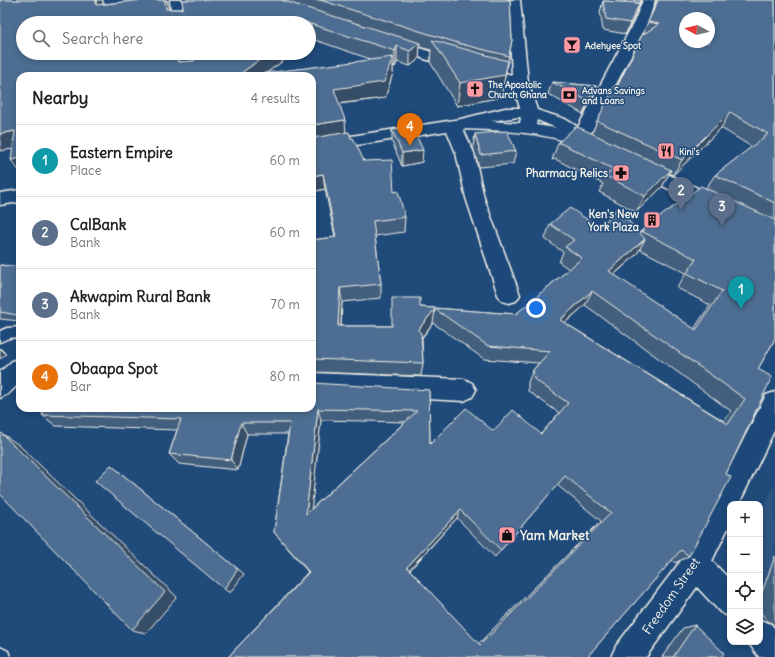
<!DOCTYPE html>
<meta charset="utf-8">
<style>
:root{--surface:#fff;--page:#f6f6f6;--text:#222;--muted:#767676;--line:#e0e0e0;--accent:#111827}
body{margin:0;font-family:Delius,sans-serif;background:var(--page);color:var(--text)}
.controls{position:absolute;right:12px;bottom:12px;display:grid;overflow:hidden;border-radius:8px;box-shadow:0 2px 6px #0003}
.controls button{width:36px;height:36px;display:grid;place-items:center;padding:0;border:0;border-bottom:1px solid var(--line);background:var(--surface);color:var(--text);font:20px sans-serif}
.compass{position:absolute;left:679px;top:12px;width:36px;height:36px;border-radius:50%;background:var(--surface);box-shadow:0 2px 6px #0003;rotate:278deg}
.you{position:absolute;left:536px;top:308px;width:14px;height:14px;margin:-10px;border:3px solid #fff;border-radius:50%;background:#1a73e8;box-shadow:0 0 0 6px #1a73e833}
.badge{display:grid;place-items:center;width:26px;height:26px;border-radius:50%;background:var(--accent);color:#fff;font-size:13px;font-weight:700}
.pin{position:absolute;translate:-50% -33px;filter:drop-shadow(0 1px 2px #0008)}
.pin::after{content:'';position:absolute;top:21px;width:14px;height:12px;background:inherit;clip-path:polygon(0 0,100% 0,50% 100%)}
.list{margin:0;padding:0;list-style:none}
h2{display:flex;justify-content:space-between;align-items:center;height:52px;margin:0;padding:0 16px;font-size:17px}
h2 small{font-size:13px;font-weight:400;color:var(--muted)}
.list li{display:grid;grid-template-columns:26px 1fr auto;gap:12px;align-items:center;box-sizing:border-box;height:72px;padding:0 16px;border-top:1px solid var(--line)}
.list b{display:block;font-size:15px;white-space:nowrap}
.list p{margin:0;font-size:13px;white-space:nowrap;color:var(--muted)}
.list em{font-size:13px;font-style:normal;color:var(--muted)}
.icon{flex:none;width:22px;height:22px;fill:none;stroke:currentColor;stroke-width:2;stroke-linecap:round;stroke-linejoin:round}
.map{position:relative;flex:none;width:775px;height:657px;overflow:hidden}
.search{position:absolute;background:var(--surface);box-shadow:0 2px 6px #0003;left:16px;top:16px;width:300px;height:44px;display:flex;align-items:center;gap:10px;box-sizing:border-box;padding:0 14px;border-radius:22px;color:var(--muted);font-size:15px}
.panel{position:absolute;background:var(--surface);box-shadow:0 2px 6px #0003;left:16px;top:72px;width:300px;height:340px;border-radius:12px}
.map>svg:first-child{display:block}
.built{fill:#2d5581}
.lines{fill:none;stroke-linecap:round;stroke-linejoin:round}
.service-casing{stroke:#f4f1e8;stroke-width:3}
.minor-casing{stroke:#f4f1e8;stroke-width:3}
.service{fill:#1f4a7a;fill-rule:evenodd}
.minor{fill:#1f4a7a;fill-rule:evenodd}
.wall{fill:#425f7e;stroke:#f4f1e8;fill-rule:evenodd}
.shaded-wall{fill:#364d66;stroke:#f4f1e8}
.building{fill:#4d6e92;stroke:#f4f1e8;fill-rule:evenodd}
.labels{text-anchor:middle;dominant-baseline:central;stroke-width:3;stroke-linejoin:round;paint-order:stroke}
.far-poi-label{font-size:9px;font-weight:bold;fill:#f4f1e8;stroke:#1f4a7a;text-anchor:start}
.poi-label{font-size:11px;font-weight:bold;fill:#f4f1e8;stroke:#1f4a7a;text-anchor:end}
.near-poi-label{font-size:13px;font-weight:bold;fill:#f4f1e8;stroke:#1f4a7a;text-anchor:start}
.near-street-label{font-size:13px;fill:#f4f1e8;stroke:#1f4a7a}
</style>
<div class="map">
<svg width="775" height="657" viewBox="0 0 775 657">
<rect width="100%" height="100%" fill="#1f4a7a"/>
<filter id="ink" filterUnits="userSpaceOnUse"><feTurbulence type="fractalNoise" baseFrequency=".025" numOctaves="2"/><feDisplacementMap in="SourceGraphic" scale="8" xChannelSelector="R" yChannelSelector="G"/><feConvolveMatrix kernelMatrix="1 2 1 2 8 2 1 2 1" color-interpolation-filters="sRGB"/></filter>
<g filter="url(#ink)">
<!-- built -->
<path class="built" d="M775,485V640L760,624V514Z"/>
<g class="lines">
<defs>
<path id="service" d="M20,327V337L9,338L0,342V331L7,328Z
M0,647L8,651L10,657H0Z"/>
<path id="minor" d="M170,0H182L186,23H172Z
M508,0H520L528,82L537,110L565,119L578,127L634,22L643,0H655L648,22L589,137L599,141L601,145L599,149C588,152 580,145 570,142C536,132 498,130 463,129L474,153L484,198L520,295L516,301L509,303L502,301L498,295L466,198L456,153L447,131L312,152V142L461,119L505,108H520L513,85L449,67L385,46L383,43L385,40L390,39L395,40L459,61L512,75ZM519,117L521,118L520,123L491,121ZM537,120L556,128L536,125Z
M178,53H192L198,76H184Z
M639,161L726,201L728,206L726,211L719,213L712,211L633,171L630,167L633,163Z
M20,190V202L0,205V193Z
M20,358V383L8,394L0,398V372L12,361Z
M312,373L464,379L472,383L476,390L472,397L464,401L312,393Z
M775,392V429L739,504H730V524L712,561L730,580V617L720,612L697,587L646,657H611L616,646L686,554L766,395Z
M760,620L771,624L775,629V657H759L748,642H760Z"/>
</defs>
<!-- service casing -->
<use href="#service" class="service-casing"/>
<!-- minor casing -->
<use href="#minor" class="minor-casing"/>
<!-- service -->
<use href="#service" class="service"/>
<!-- minor -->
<use href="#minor" class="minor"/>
</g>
<!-- wall -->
<path class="wall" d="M0,0H103V4L143,0H167L168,9H181L183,8L182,0H510L512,40L501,97L457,106L430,62L431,50L419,47V59L410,66L397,62L395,67L393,66V73L385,98L339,104L346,133L351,138L364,161L394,192L405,217L404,232L375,236L381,284V298L342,302L341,326H392L420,307L516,314L569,269L559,262L563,252L545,239L550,224L600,228L640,233L641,231L706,188L715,175L752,147L721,128L673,175L669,173L662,187L636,212L599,192L603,184L555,159L552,160L558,143L592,133L597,121L618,85L643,35L648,22L652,13L657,0H775V339L758,369L726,474L689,556L675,563L672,560L587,657H228L308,572L280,539L274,532L288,434H247L238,470L179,464L169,454L177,430L56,426L42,415L429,390L430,444L493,431L541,434L559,413L528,391V382L533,370L539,363L484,359L433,323L422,338L423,363L421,376L312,372V240L335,237L325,189L312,192V76H20L13,149ZM23,23H309V42L312,39L373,60L266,73L294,53H192L194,61L179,62L177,53H23ZM639,249L686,273L677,288L710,305L694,329L614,275L637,254ZM585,305L731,411L724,421L565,323ZM321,420L405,422L311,509ZM557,485L601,521L478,644L410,570L457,518L495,557Z
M624,0H641L636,14L626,34L603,30L600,12L603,1L626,2Z
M552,82L596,86L592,99L583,114L548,94Z
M392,130L422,162L402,166L392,142Z
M475,134L516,151L513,164L479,167L473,147Z
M0,265L20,267V321L0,319Z
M775,556V628L772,623L769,622L760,612V598Z
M695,625L721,657H662L683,628Z"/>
<!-- shaded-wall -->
<path class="shaded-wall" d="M96,0H103L102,20L96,5Z
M165,0H167L171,23L166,9Z
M640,3L636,14L626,34L630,23Z
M311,24L312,39L309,42V25Z
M420,43L419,59L410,66V51Z
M397,46V62L395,67V51Z
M176,53H177L183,76L178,62Z
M269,53H294L262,76H237Z
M393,57V73L385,98L336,104L334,89Z
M508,61L501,97L457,106L460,83Z
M596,86L592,99L583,114L588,101Z
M730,112L721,128L673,175L682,160Z
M345,120L346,135L312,140V125Z
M15,131L20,148L0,151V134Z
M423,150L422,162L402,166V153Z
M20,158V172L11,160Z
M671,170L662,187L636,212L645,196Z
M323,174L325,189L312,192V176Z
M645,239L637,254L601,286L609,271Z
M340,288L342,302L340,339L338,326Z
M592,291L585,305L553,333L560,320Z
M435,309L433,323L417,343L418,330Z
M20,310V317L17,315Z
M0,348L6,354L0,359Z
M318,409L321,420L310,522L306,514Z
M241,423L247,434L238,470L231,460Z
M1,433L19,445L177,597L146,633L132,630Z
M111,465L244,574L230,593L224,589Z
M460,510L457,518L406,573L407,567Z"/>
<!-- building -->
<path class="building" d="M0,0H96V5L143,0H165L166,9H181L183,8L182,0H281L420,43L410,51L397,46L395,51L311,24L309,25V23H23V53H176L178,62L194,61L192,53H269L237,76H20V158L11,160L15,131L0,134Z
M320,0H510L512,40L509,56L461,44Z
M633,0H641L639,5L640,3H636Z
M658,0H775V203L715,175L768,134L730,112L682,160L597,121L615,85H618L642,35L659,24L648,22L655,7ZM685,18H709V42H685Z
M603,1L640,3L630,23L606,19Z
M432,40L508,61L505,75L460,83Z
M393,57L384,82L334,89L345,120L312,125V76H242Z
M552,82L596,86L588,101Z
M412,126L423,150L402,153L392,130Z
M575,127L580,128L671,170L645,196L606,176L613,169L560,143H558Z
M507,131L516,151L481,155L475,134Z
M349,132L351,138H353L364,161L392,160L394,192L398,191L405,217L373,221L381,284L340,288L338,326H392V298H420V307L516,314L582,258L565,247L574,240L550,224L570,208L600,228L617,208L645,239L609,271L696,330L722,291L687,273L696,259L641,231L701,186L775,220V339L758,369L772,377L726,474L731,477L689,556L681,550L587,657H228L309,572L274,532L290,423H241L231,460L169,454L181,419L42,415L45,408H312V383L429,390L430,444L466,408L493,431L513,410L541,434L568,403L534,379L533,370L550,351L488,346L435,309L418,330L421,333L423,363L312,359V240L336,237L323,174L312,176V138ZM592,291L745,399L728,424L560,320ZM318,409L417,411L306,514ZM565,476L611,513L480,645L407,567L460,510L501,550Z
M0,265L20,267V310L17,315L0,312Z
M1,433L165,592L132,630L0,494V435Z
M111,465L238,569L224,589L95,481Z
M695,625L724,653L721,657H673Z"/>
</g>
<!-- icons -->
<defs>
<symbol id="bar-square" viewBox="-11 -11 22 22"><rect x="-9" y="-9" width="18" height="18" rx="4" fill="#ff9aa2" stroke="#1f4a7a"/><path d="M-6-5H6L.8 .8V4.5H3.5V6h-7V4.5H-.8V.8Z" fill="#111"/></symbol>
<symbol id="church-square" viewBox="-11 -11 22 22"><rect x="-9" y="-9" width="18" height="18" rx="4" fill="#ff9aa2" stroke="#1f4a7a"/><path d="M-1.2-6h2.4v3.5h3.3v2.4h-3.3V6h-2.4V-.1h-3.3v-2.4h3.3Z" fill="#111"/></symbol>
<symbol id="bank-square" viewBox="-11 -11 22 22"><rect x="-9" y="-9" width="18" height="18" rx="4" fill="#ff9aa2" stroke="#1f4a7a"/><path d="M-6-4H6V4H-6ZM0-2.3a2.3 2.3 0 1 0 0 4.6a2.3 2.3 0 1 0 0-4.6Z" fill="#111"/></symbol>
<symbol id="restaurant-square" viewBox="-11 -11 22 22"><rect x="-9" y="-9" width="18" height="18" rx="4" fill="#ff9aa2" stroke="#1f4a7a"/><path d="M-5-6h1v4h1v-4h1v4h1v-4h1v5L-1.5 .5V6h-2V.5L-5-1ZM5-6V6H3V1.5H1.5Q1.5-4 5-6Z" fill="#111"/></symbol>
<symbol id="pharmacy-square" viewBox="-11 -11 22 22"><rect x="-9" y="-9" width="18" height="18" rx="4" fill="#ff9aa2" stroke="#1f4a7a"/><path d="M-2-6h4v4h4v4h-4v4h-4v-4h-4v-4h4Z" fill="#111"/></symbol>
<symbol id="building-square" viewBox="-11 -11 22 22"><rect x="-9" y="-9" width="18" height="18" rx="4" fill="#ff9aa2" stroke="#1f4a7a"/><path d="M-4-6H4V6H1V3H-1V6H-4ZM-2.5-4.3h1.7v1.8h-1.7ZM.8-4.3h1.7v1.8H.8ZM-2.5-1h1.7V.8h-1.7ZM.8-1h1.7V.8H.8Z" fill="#111"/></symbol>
<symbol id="shop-square" viewBox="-11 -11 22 22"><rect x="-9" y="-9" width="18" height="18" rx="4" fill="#ff9aa2" stroke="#1f4a7a"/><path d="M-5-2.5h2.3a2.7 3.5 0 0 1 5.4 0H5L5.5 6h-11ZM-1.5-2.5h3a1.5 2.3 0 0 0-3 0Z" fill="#111"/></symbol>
</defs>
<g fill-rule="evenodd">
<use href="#bar-square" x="562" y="35" width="20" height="20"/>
<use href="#church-square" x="465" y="79" width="20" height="20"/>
<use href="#bank-square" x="559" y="85" width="20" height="20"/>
<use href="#restaurant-square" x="656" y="141" width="20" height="20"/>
<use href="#pharmacy-square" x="611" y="163" width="20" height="20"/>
<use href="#building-square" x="642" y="210" width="20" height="20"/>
<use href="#shop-square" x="497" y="525" width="20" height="20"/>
</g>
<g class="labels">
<!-- far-poi labels -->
<g class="far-poi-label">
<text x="585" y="45">Adehyee Spot</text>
<text x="488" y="84">The Apostolic<tspan x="488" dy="10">Church Ghana</tspan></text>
<text x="582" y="90">Advans Savings<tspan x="582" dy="10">and Loans</tspan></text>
<text x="679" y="151">Kini's</text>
</g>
<!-- poi labels -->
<g class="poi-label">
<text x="608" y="173">Pharmacy Relics</text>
<text x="639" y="214">Ken's New<tspan x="639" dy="13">York Plaza</tspan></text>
</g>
<!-- near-poi labels -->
<g class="near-poi-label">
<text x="520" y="535">Yam Market</text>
</g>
<!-- near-street labels -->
<g class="near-street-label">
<text transform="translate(671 596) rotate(-55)">Freedom Street</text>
</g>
</g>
</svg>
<div class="controls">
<button>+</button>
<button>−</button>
<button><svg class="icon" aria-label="locate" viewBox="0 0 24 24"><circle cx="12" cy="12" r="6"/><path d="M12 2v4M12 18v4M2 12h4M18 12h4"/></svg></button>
<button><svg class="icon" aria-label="layers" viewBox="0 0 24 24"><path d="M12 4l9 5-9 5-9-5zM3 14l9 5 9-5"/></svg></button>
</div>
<svg class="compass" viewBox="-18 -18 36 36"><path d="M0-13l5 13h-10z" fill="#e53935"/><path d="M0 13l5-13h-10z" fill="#767676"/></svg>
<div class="you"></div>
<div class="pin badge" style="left:741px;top:309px;background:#0f9aa8">1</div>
<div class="pin badge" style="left:681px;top:210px;background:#5c6f8a">2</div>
<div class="pin badge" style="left:722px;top:226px;background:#5c6f8a">3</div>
<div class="pin badge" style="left:410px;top:146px;background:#e8710a">4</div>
<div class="search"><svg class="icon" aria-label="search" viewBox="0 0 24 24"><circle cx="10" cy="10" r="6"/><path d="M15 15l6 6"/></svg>Search here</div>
<section class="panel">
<h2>Nearby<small>4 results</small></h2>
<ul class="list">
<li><span class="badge" style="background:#0f9aa8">1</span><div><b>Eastern Empire</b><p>Place</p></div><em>60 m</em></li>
<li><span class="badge" style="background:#5c6f8a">2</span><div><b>CalBank</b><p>Bank</p></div><em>60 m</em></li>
<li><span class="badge" style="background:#5c6f8a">3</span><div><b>Akwapim Rural Bank</b><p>Bank</p></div><em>70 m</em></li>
<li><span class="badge" style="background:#e8710a">4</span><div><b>Obaapa Spot</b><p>Bar</p></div><em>80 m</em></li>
</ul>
</section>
</div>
